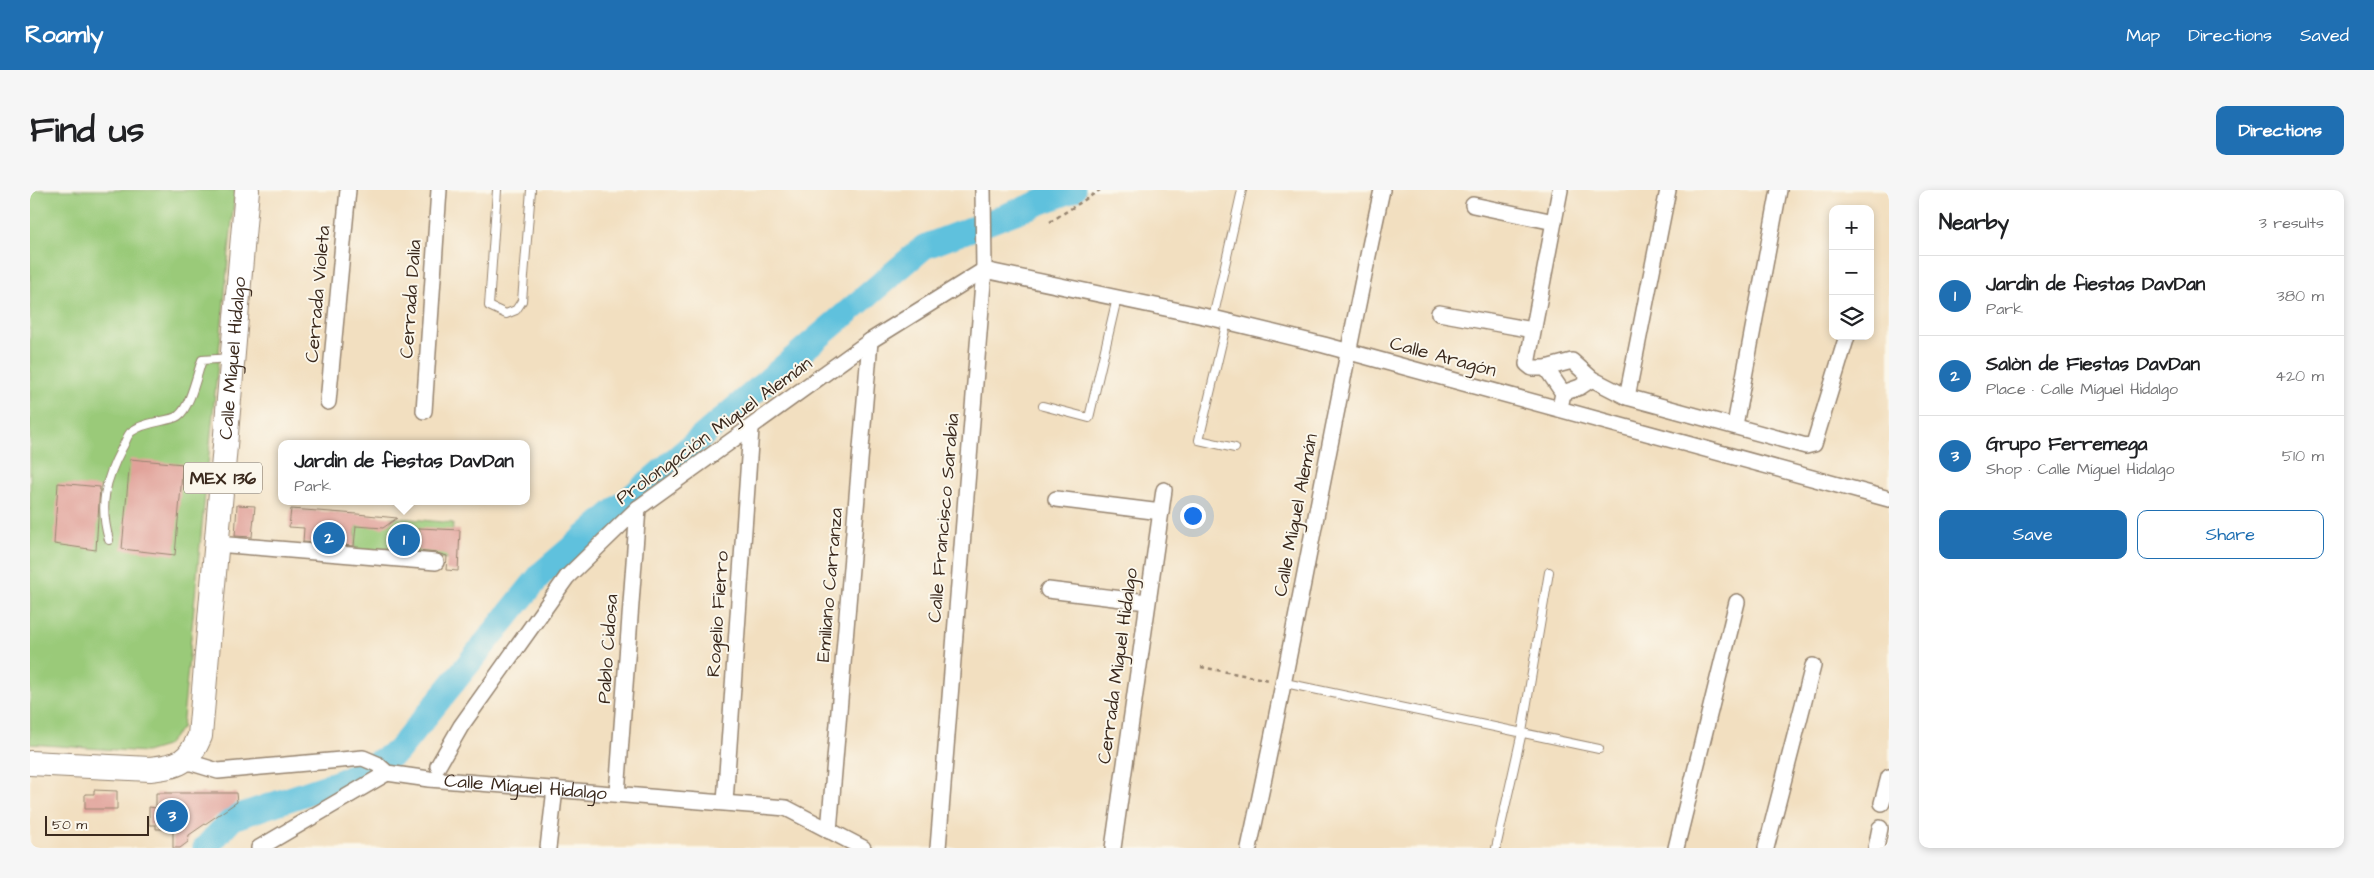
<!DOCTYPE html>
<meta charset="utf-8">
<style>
:root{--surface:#fff;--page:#f6f6f6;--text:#202124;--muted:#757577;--line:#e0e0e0;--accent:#1f6fb2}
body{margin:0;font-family:"Architects Daughter",sans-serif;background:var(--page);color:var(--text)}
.controls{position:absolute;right:15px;top:15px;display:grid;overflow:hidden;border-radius:10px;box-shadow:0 2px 8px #0003}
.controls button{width:45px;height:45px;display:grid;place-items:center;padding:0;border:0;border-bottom:1px solid var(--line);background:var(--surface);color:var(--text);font:25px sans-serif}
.scale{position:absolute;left:15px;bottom:12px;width:104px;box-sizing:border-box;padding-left:5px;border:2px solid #3b2a1e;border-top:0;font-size:14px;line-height:18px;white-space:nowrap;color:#3b2a1e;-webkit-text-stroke:4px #fbf7ec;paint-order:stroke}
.you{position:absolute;left:1162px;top:325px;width:18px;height:18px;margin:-12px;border:4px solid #fff;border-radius:50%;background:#1a73e8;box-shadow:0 0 0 8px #1a73e833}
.badge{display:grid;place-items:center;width:32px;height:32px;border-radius:50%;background:var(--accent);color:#fff;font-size:16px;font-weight:700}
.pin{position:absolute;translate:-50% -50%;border:2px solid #fff;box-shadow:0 1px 5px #0006}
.popup{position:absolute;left:248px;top:250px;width:252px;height:65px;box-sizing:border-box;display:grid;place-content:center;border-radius:10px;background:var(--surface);filter:drop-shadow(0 1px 4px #0005);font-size:16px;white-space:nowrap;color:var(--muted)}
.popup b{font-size:19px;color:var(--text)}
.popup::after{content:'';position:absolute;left:50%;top:100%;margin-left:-10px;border:10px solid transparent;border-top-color:var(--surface)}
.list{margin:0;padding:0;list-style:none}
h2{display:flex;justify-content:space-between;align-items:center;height:65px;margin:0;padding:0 20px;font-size:21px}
h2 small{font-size:16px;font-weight:400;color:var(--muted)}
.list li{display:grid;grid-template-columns:32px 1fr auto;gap:15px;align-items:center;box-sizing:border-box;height:80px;padding:0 20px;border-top:1px solid var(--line)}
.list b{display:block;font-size:19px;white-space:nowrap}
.list p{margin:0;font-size:16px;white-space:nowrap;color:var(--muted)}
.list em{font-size:16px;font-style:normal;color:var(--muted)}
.actions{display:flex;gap:10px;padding:15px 20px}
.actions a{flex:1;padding:11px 0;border:1px solid var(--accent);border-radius:10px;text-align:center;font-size:18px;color:var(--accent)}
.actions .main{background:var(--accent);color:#fff}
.icon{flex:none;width:28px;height:28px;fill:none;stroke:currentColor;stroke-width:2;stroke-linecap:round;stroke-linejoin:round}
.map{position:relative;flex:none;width:1859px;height:658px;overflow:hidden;border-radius:10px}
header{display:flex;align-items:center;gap:30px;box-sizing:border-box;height:70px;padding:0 25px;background:var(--accent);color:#fff}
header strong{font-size:24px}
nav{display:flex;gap:28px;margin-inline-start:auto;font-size:18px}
.intro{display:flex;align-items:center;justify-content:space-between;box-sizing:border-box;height:120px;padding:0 30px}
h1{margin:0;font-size:35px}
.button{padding:12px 22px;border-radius:10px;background:var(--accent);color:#fff;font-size:18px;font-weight:700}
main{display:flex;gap:30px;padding:0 30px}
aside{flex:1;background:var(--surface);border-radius:10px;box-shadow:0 2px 8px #0003}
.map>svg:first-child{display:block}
.green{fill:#9aca79;stroke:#6a7a4c}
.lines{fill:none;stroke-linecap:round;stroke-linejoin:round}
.river{stroke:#5ec1dd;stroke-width:25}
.building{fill:#e1a29a}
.lane-casing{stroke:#96846f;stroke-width:10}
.street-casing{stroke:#96846f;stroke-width:18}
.primary-casing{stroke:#96846f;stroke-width:26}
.path{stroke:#96846f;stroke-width:2.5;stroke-dasharray:4 4;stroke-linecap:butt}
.lane{stroke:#fff;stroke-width:8}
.street{stroke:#fff;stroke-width:15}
.primary{stroke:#fff;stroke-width:24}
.labels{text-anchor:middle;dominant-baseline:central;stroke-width:4;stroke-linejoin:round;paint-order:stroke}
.shield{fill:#fbf7ec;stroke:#75685c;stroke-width:1}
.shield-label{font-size:18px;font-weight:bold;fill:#3b2a1e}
.street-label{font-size:19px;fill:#3b2a1e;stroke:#fbf7ec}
</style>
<header>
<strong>Roamly</strong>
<nav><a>Map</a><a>Directions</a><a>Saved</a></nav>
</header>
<div class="intro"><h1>Find us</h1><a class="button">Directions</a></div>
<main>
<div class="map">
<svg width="1859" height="658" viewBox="0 0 1859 658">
<rect width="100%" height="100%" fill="#fbf7ec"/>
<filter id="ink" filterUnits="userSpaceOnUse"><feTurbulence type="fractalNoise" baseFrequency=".02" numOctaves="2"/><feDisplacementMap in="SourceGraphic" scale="10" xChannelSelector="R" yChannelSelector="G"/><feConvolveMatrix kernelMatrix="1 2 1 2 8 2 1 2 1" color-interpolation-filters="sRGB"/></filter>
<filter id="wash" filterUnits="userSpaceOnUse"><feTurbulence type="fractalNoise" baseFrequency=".0096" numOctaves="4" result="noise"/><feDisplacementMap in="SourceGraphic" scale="20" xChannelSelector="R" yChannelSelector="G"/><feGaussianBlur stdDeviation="1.12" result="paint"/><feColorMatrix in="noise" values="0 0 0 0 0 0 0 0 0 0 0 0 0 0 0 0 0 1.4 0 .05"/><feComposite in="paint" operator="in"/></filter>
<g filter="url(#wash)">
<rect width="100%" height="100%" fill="#f2dfc0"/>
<!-- green -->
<path class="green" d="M0,0H205L152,538L136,556L116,562L0,554Z
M360,327L423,333L421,369L324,361L326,336L360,333Z"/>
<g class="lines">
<!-- river -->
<path class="river" d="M175,658L203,628L312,591L367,562L512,383L894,57L1043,0"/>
</g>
<g id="blocks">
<!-- building -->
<path class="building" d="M100,269L153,274L145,365L92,359Z
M28,293L70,297L66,360L24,354Z
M207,315L225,316L222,347L205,346Z
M261,319L327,324L367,328L353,338L326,336L324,356L273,352L274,338L259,337Z
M389,338L430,340L428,381L416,380L417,366L407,363L388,361Z
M64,600L87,601V619H55V604H64Z
M126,603H206L207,612L159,645L158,652L150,658H143V639H126V635H119V617L126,618Z"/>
</g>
</g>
<g filter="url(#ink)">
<use href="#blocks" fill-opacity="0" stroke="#96846f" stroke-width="1"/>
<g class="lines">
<defs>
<path id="lane" d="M467,0L459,116L476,124L486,120L492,111L501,0
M1183,128L1212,0
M1197,131L1169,250L1205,258
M1013,216L1059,228L1087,108
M79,350C69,315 75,290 92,258C95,254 97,245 101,242C114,231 139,232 148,226C160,218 167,184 172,170L201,168
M1255,493L1569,559
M1466,658L1492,542L1519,382"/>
<g id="street">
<path d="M1530,0L1497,174L1502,178H1516L1542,171L1562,189L1597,207L1776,256L1784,254L1817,146"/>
<path d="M1443,15L1524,32"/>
<path d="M1409,123L1503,140"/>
<path d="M1516,178L1533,203L1530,218"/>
<path d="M1533,203L1550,197L1562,189"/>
<path d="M1597,207L1638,0"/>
<path d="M298,212L318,0"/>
<path d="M394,221L409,0"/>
<path d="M1705,235L1749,0"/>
<path d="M1026,309L1131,322"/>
<path d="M187,354L406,372"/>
<path d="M1018,400L1117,412"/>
<path id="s1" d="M155,571L188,581L333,568L347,574L357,583L399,589L756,618L833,658"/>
<path d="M408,576L431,536L537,387L608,318L840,151L954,80L1183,128L1294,155L1859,309"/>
<path d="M587,604L608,318"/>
<path d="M695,612L721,239"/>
<path d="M1852,613L1859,587"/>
<path d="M799,641L840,151"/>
<path d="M229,658L357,583"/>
<path d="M518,658L525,599"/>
<path d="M908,658L954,80L953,0"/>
<path d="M1083,658L1134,300"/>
<path d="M1219,658C1267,439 1304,219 1352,0"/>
<path d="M1646,658L1707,412"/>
<path d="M1736,658L1783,476"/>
<path d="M1846,658L1850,638"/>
</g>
<g id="primary">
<path id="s2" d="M0,573L120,579C148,576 159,573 170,546L217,0"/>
</g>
</defs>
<!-- lane casing -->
<use href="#lane" class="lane-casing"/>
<!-- street casing -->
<use href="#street" class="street-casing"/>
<!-- primary casing -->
<use href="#primary" class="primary-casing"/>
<!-- path -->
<path class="path" d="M1020,32L1070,0
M1171,477L1239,490"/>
<!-- lane -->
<use href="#lane" class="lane"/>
<!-- street -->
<use href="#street" class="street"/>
<!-- primary -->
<use href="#primary" class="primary"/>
</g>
</g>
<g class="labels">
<!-- shield labels -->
<rect class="shield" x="154" y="272.5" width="78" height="31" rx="4"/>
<g class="shield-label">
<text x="193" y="288">MEX 136</text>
</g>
<!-- street labels -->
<g class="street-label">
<text transform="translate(288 104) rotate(-85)">Cerrada Violeta</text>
<text transform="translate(381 109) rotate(-86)">Cerrada Dalia</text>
<text transform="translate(1413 167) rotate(15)">Calle Aragón</text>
<text stroke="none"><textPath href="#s2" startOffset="564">Calle Míguel Hidalgo</textPath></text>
<text transform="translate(684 241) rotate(-36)">Prolongación Miguel Alemán</text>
<text transform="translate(1266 325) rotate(-79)">Calle Miguel Alemán</text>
<text transform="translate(914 328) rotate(-85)">Calle Francisco Sarabia</text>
<text transform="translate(800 395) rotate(-85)">Emiliano Carranza</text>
<text transform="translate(688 424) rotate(-86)">Rogelio Fierro</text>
<text transform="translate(578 459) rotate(-86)">Pablo Cidosa</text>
<text transform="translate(1088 476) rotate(-82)">Cerrada Miguel Hidalgo</text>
<text stroke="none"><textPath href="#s1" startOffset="348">Calle Míguel Hidalgo</textPath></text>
</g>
</g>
</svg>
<div class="controls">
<button>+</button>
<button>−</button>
<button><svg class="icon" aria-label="layers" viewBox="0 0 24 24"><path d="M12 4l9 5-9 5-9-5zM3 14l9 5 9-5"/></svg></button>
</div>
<div class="scale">50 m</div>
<div class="you"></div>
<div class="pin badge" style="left:374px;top:350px">1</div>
<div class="popup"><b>Jardìn de fiestas DavDan</b>Park</div>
<div class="pin badge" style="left:299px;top:348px">2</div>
<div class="pin badge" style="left:142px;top:626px">3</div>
</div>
<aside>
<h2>Nearby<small>3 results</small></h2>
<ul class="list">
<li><span class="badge">1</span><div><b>Jardìn de fiestas DavDan</b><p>Park</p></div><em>380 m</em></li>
<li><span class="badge">2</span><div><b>Salòn de Fiestas DavDan</b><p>Place · Calle Míguel Hidalgo</p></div><em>420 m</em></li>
<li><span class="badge">3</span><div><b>Grupo Ferremega</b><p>Shop · Calle Míguel Hidalgo</p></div><em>510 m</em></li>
</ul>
<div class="actions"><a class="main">Save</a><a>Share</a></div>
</aside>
</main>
